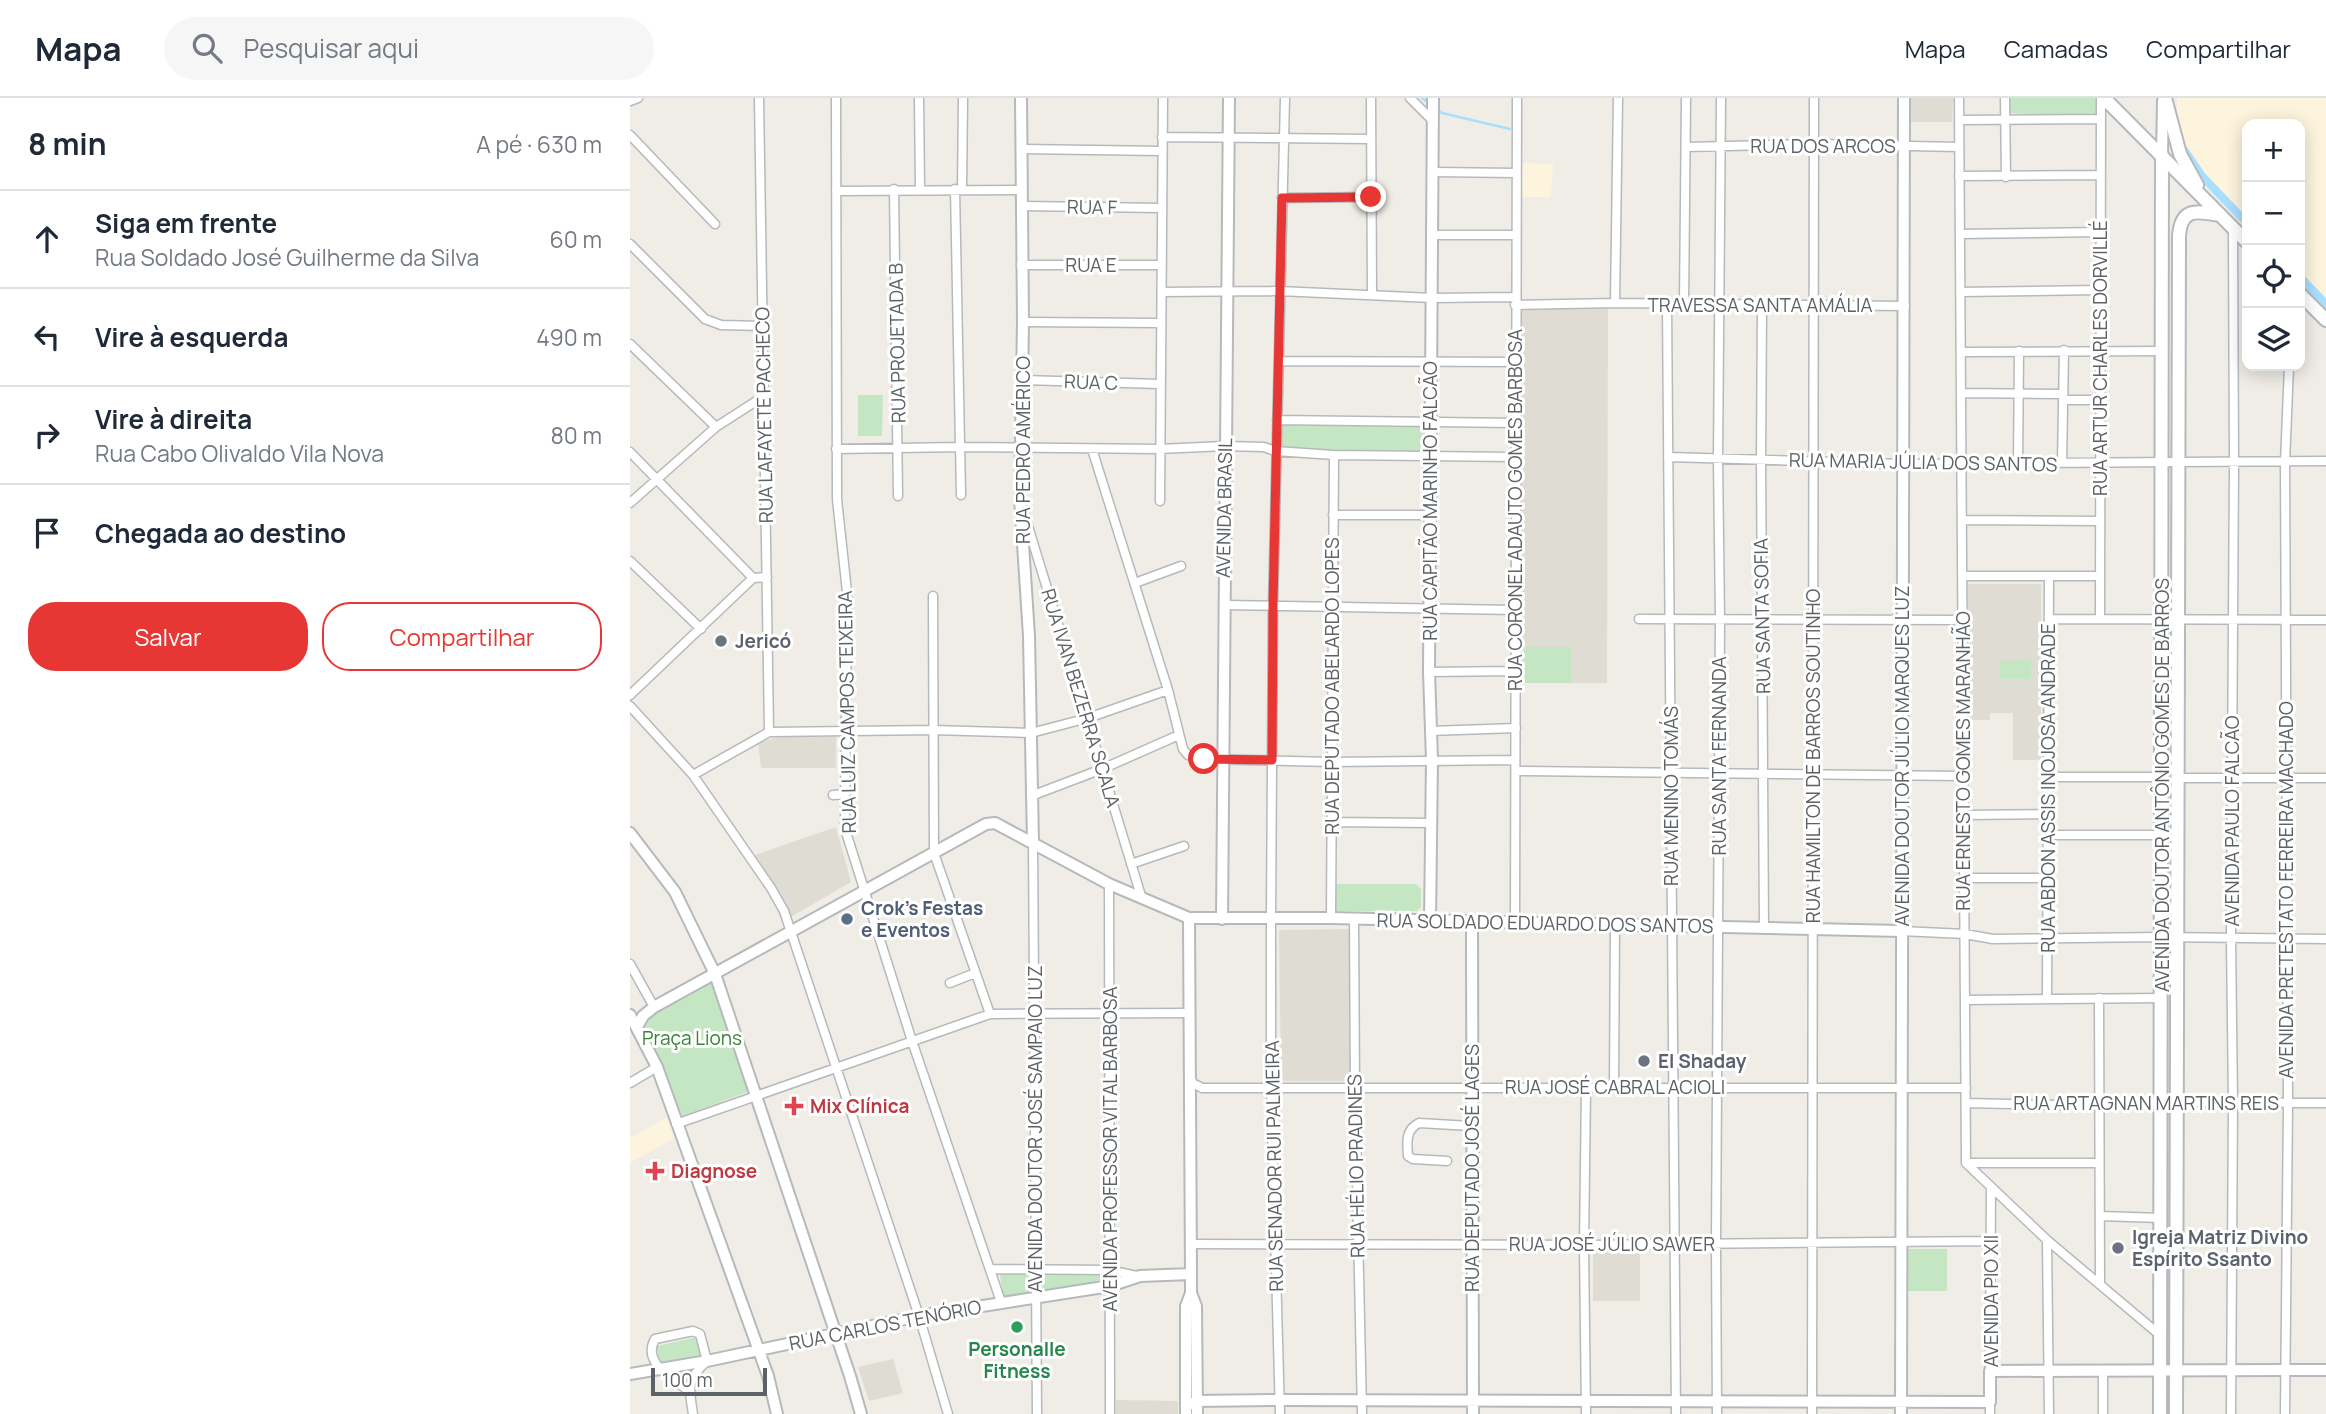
<!DOCTYPE html>
<html lang="pt">
<meta charset="utf-8">
<style>
:root{--surface:#fff;--page:#f6f6f7;--text:#1f2937;--muted:#747a83;--line:#e0e1e3;--accent:#e73734}
body{margin:0;font-family:Manrope,sans-serif;background:var(--page);color:var(--text)}
.controls{position:absolute;right:21px;top:21px;display:grid;overflow:hidden;border-radius:14px;box-shadow:0 4px 18px #0003}
.controls button{width:63px;height:63px;display:grid;place-items:center;padding:0;border:0;border-bottom:2px solid var(--line);background:var(--surface);color:var(--text);font:35px sans-serif}
.scale{position:absolute;left:21px;bottom:18px;width:116px;box-sizing:border-box;padding-left:7px;border:4px solid #5d6266;border-top:0;font-size:19px;line-height:24px;white-space:nowrap;color:#5d6266;-webkit-text-stroke:5px #fff;paint-order:stroke}
.stop{position:absolute;width:21px;height:21px;margin:-16px;border:5px solid #e73734;border-radius:50%;background:#fff}
.stop.end{background:#e73734;border-color:#fff;box-shadow:0 2px 7px #0008}
.list{margin:0;padding:0;list-style:none}
h2{display:flex;justify-content:space-between;align-items:center;height:91px;margin:0;padding:0 28px;font-size:30px}
h2 small{font-size:23px;font-weight:400;color:var(--muted)}
.list li{display:grid;grid-template-columns:46px 1fr auto;gap:21px;align-items:center;box-sizing:border-box;height:98px;padding:0 28px;border-top:2px solid var(--line)}
.list b{display:block;font-size:26px;white-space:nowrap}
.list p{margin:0;font-size:23px;white-space:nowrap;color:var(--muted)}
.list em{font-size:23px;font-style:normal;color:var(--muted)}
.actions{display:flex;gap:14px;padding:21px 28px}
.actions a{flex:1;padding:16px 0;border:2px solid var(--accent);border-radius:28px;text-align:center;font-size:24px;color:var(--accent)}
.actions .main{background:var(--accent);color:#fff}
.icon{flex:none;width:38px;height:38px;fill:none;stroke:currentColor;stroke-width:2;stroke-linecap:round;stroke-linejoin:round}
.map{position:relative;flex:none;width:1696px;height:1316px;overflow:hidden}
header{display:flex;align-items:center;gap:42px;box-sizing:border-box;height:98px;padding:0 35px;background:var(--surface);border-bottom:2px solid var(--line)}
header strong{font-size:33px}
nav{display:flex;gap:38px;margin-inline-start:auto;font-size:24px}
.search{width:490px;height:63px;background:var(--page);display:flex;align-items:center;gap:18px;box-sizing:border-box;padding:0 24px;border-radius:38px;color:var(--muted);font-size:26px}
main{display:flex}
aside{flex:1;background:var(--surface)}
.map>svg:first-child{display:block}
.commercial{fill:#fdf4dd}
.education{fill:#dfdcd4}
.green{fill:#c5e6c3}
.lines{fill:none;stroke-linecap:round;stroke-linejoin:round}
.stream{stroke:#a8defe;stroke-width:2.5}
.canal{stroke:#a8defe;stroke-width:8}
.minor-casing{stroke:#b6b9bc;stroke-width:11}
.tertiary-casing{stroke:#b6b9bc;stroke-width:14}
.secondary-casing{stroke:#b4b9bd;stroke-width:16}
.minor{stroke:#fff;stroke-width:8}
.tertiary{stroke:#fff;stroke-width:10}
.secondary{stroke:#fff;stroke-width:12}
.route{stroke:#e73734;stroke-width:9}
.worship-dot{fill:#6b7280;stroke:#fff;stroke-width:2.5}
.service-dot{fill:#5c6f8a;stroke:#fff;stroke-width:2.5}
.health-dot{fill:#e0444e;stroke:#fff;stroke-width:2.5}
.leisure-dot{fill:#2e9e5b;stroke:#fff;stroke-width:2.5}
.labels{text-anchor:middle;dominant-baseline:central;stroke-width:6;stroke-linejoin:round;paint-order:stroke}
.street-label{font-size:19px;fill:#5d6266;stroke:#fff}
.worship-label{font-size:19px;font-weight:bold;fill:#5b616d;stroke:#fff;text-anchor:start}
.service-label{font-size:19px;font-weight:bold;fill:#4e5e75;stroke:#fff;text-anchor:start}
.park-label{font-size:19px;fill:#378436;stroke:#fff}
.health-label{font-size:19px;font-weight:bold;fill:#be3a42;stroke:#fff;text-anchor:start}
.leisure-label{font-size:19px;font-weight:bold;fill:#27864d;stroke:#fff}
</style>
<header>
<strong>Mapa</strong>
<div class="search"><svg class="icon" aria-label="search" viewBox="0 0 24 24"><circle cx="10" cy="10" r="6"/><path d="M15 15l6 6"/></svg>Pesquisar aqui</div>
<nav><a>Mapa</a><a>Camadas</a><a>Compartilhar</a></nav>
</header>
<main>
<aside>
<h2>8 min<small>A pé · 630 m</small></h2>
<ul class="list">
<li><svg class="icon" aria-label="ahead" viewBox="0 0 24 24"><path d="M12 20V5M6 11l6-6 6 6"/></svg><div><b>Siga em frente</b><p>Rua Soldado José Guilherme da Silva</p></div><em>60 m</em></li>
<li><svg class="icon" aria-label="left" viewBox="0 0 24 24"><path d="M17 20v-9H6M10 6l-5 5 5 5"/></svg><div><b>Vire à esquerda</b></div><em>490 m</em></li>
<li><svg class="icon" aria-label="right" viewBox="0 0 24 24"><path d="M7 20v-9h11M14 6l5 5-5 5"/></svg><div><b>Vire à direita</b><p>Rua Cabo Olivaldo Vila Nova</p></div><em>80 m</em></li>
<li><svg class="icon" aria-label="arrive" viewBox="0 0 24 24"><path d="M6 21V4h12l-3 4 3 4H6"/></svg><div><b>Chegada ao destino</b></div></li>
</ul>
<div class="actions"><a class="main">Salvar</a><a>Compartilhar</a></div>
</aside>
<div class="map">
<svg width="1696" height="1316" viewBox="0 0 1696 1316">
<rect width="100%" height="100%" fill="#f0ede6"/>
<!-- commercial -->
<path class="commercial" d="M1547,0H1696V202L1670,175V26H1617V120L1574,75L1554,44L1547,20Z
M891,65L923,66L921,99H891Z
M37,1019L44,1040L0,1065V1040Z"/>
<!-- education -->
<path class="education" d="M1281,0H1323L1322,24H1281Z
M892,207H978L977,585H890Z
M1338,486H1411V662H1383V615H1360V622H1338Z
M147,639H206V670H131L128,645Z
M206,729L221,784L161,819L151,796L125,757Z
M719,831L720,983H651L649,832Z
M963,1149H1010V1203H963Z
M263,1261L273,1295L239,1303L228,1269Z
M486,1302L548,1303V1316H486Z"/>
<!-- green -->
<path class="green" d="M1375,0H1474L1479,5L1472,20L1382,15L1375,19Z
M228,297H253L252,338H228Z
M647,322L801,323L802,358L645,353Z
M893,549H941V585H893Z
M1401,562V581H1370V563Z
M708,786H786L791,791V809L787,813H706L703,807V789Z
M80,885L87,889L118,991L117,994L53,1018L49,1012L36,975L13,929L14,922Z
M1276,1151H1317V1193H1277Z
M369,1173H399V1196L374,1199Z
M411,1173L475,1176L474,1181L413,1195L408,1184Z
M67,1239L70,1257L29,1264L27,1248Z"/>
<g class="lines">
<!-- stream -->
<path class="stream" d="M792,0L799,5
M807,11L812,15L880,31"/>
<!-- canal -->
<path class="canal" d="M1555,53L1572,78L1617,125
M1670,179L1696,206"/>
<defs>
<path id="minor" d="M129,0L139,634
M206,0L207,401L217,494L215,731L282,943L371,1204
M289,0L290,91
M741,0L742,197
M780,0L803,23
M1329,0L1336,1065L1417,1142L1531,1238
M1375,0L1376,79
M0,3L8,0
M1329,22L1471,21
M0,37L85,126
M532,39L740,41
M1056,49L1184,46L1329,49
M392,51L532,53
M803,74L886,75
M1329,78L1471,77
M264,91L268,398
M325,91L331,397
M332,91L333,0
M206,93L392,92
M652,100L741,99
M393,108L532,110
M1330,136L1471,134
M802,137H885
M0,146L75,221L91,227L133,228
M391,167H531
M532,194L649,193L802,200L885,199
M1330,194L1470,192
M985,205L988,0
M885,207L985,205L1275,208
M1037,207L1046,1316
M1054,207L1056,0
M1132,207L1131,362L1134,830
M393,224L531,225
M0,246L86,329
M1331,254L1532,253
M649,263L885,264
M393,282L530,286
M1331,295L1433,296
M1433,302H1470
M647,322L885,325
M206,351L330,349L529,351L595,348L634,349L645,353L704,357L885,359
M462,351L538,592L553,651L558,657L574,661L701,664L885,662
M0,354L123,480
M1038,359L1274,366L1696,363
M1388,365L1389,253
M1432,365L1434,252
M530,403L533,0
M0,405L86,329L134,298
M394,415L512,801
M703,417H800
M1332,422L1470,423
M0,463L71,531
M1332,478H1470
M505,485L551,468
M303,498L304,755L360,916
M594,507L885,512
M1470,520L1471,0
M1009,521L1332,522
M1419,521L1696,522
M799,574L884,573
M0,597L123,480L137,479
M0,608L63,677L141,790L154,813L289,1218L318,1316
M800,633L886,630
M886,673L1333,678
M63,677L139,634L303,632L401,635L458,620L538,592
M1418,679H1532
M1547,680H1696
M203,697L214,696
M401,698L472,671L549,637
M1334,717L1418,716
M700,724L801,725
M1418,737H1531
M403,745L407,1316
M501,766L554,748
M1334,780H1418
M479,786L480,1316
M701,820L704,357
M724,821L725,991L732,1316
M885,824L887,0
M1271,833L1335,836L1363,841L1531,839L1696,841
M0,866L24,909
M320,885L345,875
M1469,900L1470,1185
M1417,901L1419,478
M1335,902L1531,900
M560,979L563,985L572,990H1336
M0,985L27,969
M984,989L985,826
M1336,1005L1427,1007L1541,1004L1696,1005
M46,1026L360,916L559,915
M817,1063L783,1061L778,1058C777,1045 775,1032 789,1025L841,1028
M1336,1065H1469
M1470,1118L1531,1120
M1417,1142L1419,1316
M561,1146L954,1147L1361,1143
M361,1171L479,1172L507,1178
M1360,1273L1361,1089
M1473,1273V1316
M60,1294C45,1281 11,1266 25,1241L63,1233L70,1236L77,1263C56,1282 59,1290 63,1316
M650,1316L641,991V820L643,507L655,0
M956,1316L954,1147L956,989
M1087,1316L1086,1146L1090,521L1088,361L1091,0
M1182,1316L1184,0
M1360,1316V1304
M1601,1316L1603,1004L1601,841L1604,365L1603,130
M1655,1316L1658,1005L1655,365L1659,268"/>
<path id="tertiary" d="M391,0L393,224L390,400L399,538L403,745
M1532,57L1533,3
M0,735L45,794L85,876L220,1278L231,1316
M559,820L561,1176V1195L566,1208L567,1316
M592,821L599,0
M800,823L802,662L799,574L803,0
M842,823L843,1316
M0,917L27,969L138,1278L147,1316
M7,929L13,918L24,909L345,732L356,726L365,725L479,786L559,820H701L1271,833
M0,1276L77,1263L289,1218L480,1188L510,1178L561,1176
M556,1308L566,1303L649,1302L1360,1304V1273L1696,1272
M556,1316V1208L561,1195
M1271,1316L1274,0"/>
<path id="secondary" d="M1474,0L1617,144
M1535,0L1550,56L1567,87
M1670,196L1696,222
M1530,1316L1532,57
M1546,1316L1549,138C1551,109 1567,113 1590,117"/>
</defs>
<!-- minor casing -->
<use href="#minor" class="minor-casing"/>
<!-- tertiary casing -->
<use href="#tertiary" class="tertiary-casing"/>
<!-- secondary casing -->
<use href="#secondary" class="secondary-casing"/>
<!-- minor -->
<use href="#minor" class="minor"/>
<!-- tertiary -->
<use href="#tertiary" class="tertiary"/>
<!-- secondary -->
<use href="#secondary" class="secondary"/>
</g>
<g class="lines">
<!-- route -->
<path class="route" d="M574,661L642,662L643,507L652,100L741,99"/>
</g>
<!-- markers -->
<g class="worship-dot">
<circle cx="91" cy="543" r="7"/>
<circle cx="1014" cy="963" r="7"/>
<circle cx="1488" cy="1150" r="7"/>
</g>
<circle class="service-dot" cx="217" cy="821" r="7"/>
<g class="health-dot">
<path d="M160.5 997.5h7v7h7v7h-7v7h-7v-7h-7v-7h7z"/>
<path d="M21.5 1062.5h7v7h7v7h-7v7h-7v-7h-7v-7h7z"/>
</g>
<circle class="leisure-dot" cx="387" cy="1229" r="7"/>
<g class="labels">
<!-- street labels -->
<g class="street-label">
<text x="1193" y="48">RUA DOS ARCOS</text>
<text transform="translate(462 109) rotate(1)">RUA F</text>
<text x="461" y="167">RUA E</text>
<text x="1130" y="207">TRAVESSA SANTA AMÁLIA</text>
<text transform="translate(267 245) rotate(-91)">RUA PROJETADA B</text>
<text transform="translate(1470 260) rotate(-90)">RUA ARTUR CHARLES DORVILLÉ</text>
<text transform="translate(461 284) rotate(2)">RUA C</text>
<text transform="translate(134 317) rotate(-91)">RUA LAFAYETE PACHECO</text>
<text transform="translate(393 352) rotate(-90)">RUA PEDRO AMÉRICO</text>
<text transform="translate(1293 364) rotate(1)">RUA MARIA JÚLIA DOS SANTOS</text>
<text transform="translate(800 403) rotate(-90)">RUA CAPITÃO MARINHO FALCÃO</text>
<text transform="translate(594 410) rotate(-89)">AVENIDA BRASIL</text>
<text transform="translate(885 412) rotate(-90)">RUA CORONEL ADAUTO GOMES BARBOSA</text>
<text transform="translate(1132 518) rotate(-91)">RUA SANTA SOFIA</text>
<text transform="translate(702 588) rotate(-90)">RUA DEPUTADO ABELARDO LOPES</text>
<text transform="translate(451 600) rotate(73)">RUA IVAN BEZERRA SCALA</text>
<text transform="translate(217 614) rotate(-91)">RUA LUIZ CAMPOS TEIXEIRA</text>
<text transform="translate(1089 658) rotate(-90)">RUA SANTA FERNANDA</text>
<text transform="translate(1183 658) rotate(-90)">RUA HAMILTON DE BARROS SOUTINHO</text>
<text transform="translate(1272 658) rotate(-90)">AVENIDA DOUTOR JÚLIO MARQUES LUZ</text>
<text transform="translate(1333 663) rotate(-90)">RUA ERNESTO GOMES MARANHÃO</text>
<text transform="translate(1532 687) rotate(-90)">AVENIDA DOUTOR ANTÔNIO GOMES DE BARROS</text>
<text transform="translate(1418 690) rotate(-90)">RUA ABDON ASSIS INOJOSA ANDRADE</text>
<text transform="translate(1041 698) rotate(-90)">RUA MENINO TOMÁS</text>
<text transform="translate(1602 723) rotate(-90)">AVENIDA PAULO FALCÃO</text>
<text transform="translate(1656 792) rotate(-90)">AVENIDA PRETESTATO FERREIRA MACHADO</text>
<text transform="translate(915 825) rotate(1)">RUA SOLDADO EDUARDO DOS SANTOS</text>
<text x="985" y="989">RUA JOSÉ CABRAL ACIOLI</text>
<text x="1516" y="1005">RUA ARTAGNAN MARTINS REIS</text>
<text transform="translate(405 1031) rotate(-90)">AVENIDA DOUTOR JOSÉ SAMPAIO LUZ</text>
<text transform="translate(480 1051) rotate(-90)">AVENIDA PROFESSOR VITAL BARBOSA</text>
<text transform="translate(644 1068) rotate(-91)">RUA SENADOR RUI PALMEIRA</text>
<text transform="translate(726 1068) rotate(-91)">RUA HÉLIO PRADINES</text>
<text transform="translate(842 1070) rotate(-90)">RUA DEPUTADO JOSÉ LAGES</text>
<text x="982" y="1146">RUA JOSÉ JÚLIO SAWER</text>
<text transform="translate(1361 1203) rotate(-90)">AVENIDA PIO XII</text>
<text transform="translate(255 1227) rotate(-11)">RUA CARLOS TENÓRIO</text>
</g>
<!-- worship labels -->
<g class="worship-label">
<text x="105" y="543">Jericó</text>
<text x="1028" y="963">El Shaday</text>
<text x="1502" y="1139">Igreja Matriz Divino<tspan x="1502" dy="22">Espírito Ssanto</tspan></text>
</g>
<!-- service labels -->
<g class="service-label">
<text x="231" y="810">Crok's Festas<tspan x="231" dy="22">e Eventos</tspan></text>
</g>
<!-- park labels -->
<g class="park-label">
<text x="62" y="940">Praça Lions</text>
</g>
<!-- health labels -->
<g class="health-label">
<text x="180" y="1008">Mix Clínica</text>
<text x="41" y="1073">Diagnose</text>
</g>
<!-- leisure labels -->
<g class="leisure-label">
<text x="387" y="1251">Personalle<tspan x="387" dy="22">Fitness</tspan></text>
</g>
</g>
</svg>
<div class="controls">
<button>+</button>
<button>−</button>
<button><svg class="icon" aria-label="locate" viewBox="0 0 24 24"><circle cx="12" cy="12" r="6"/><path d="M12 2v4M12 18v4M2 12h4M18 12h4"/></svg></button>
<button><svg class="icon" aria-label="layers" viewBox="0 0 24 24"><path d="M12 4l9 5-9 5-9-5zM3 14l9 5 9-5"/></svg></button>
</div>
<div class="scale">100 m</div>
<div class="stop" style="left:574px;top:661px"></div>
<div class="stop end" style="left:741px;top:99px"></div>
</div>
</main>
